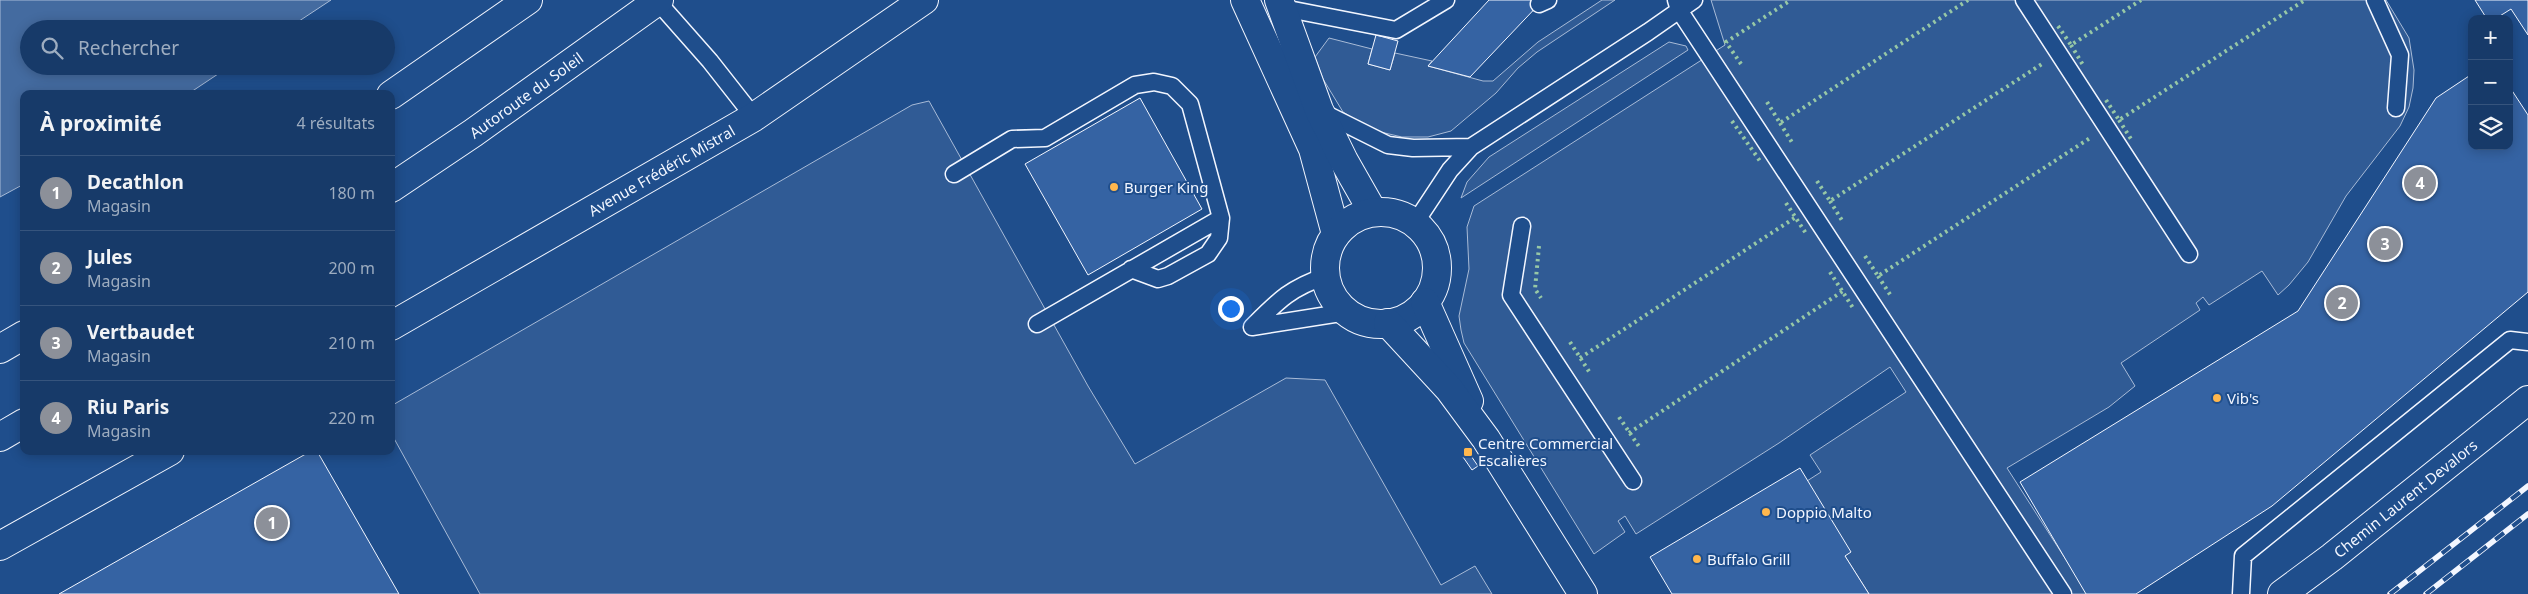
<!DOCTYPE html>
<html lang="fr">
<meta charset="utf-8">
<style>
:root{--surface:#173a69;--page:#244571;--text:#f1f3f6;--muted:#9eadc0;--line:#36547d;--accent:#8c9099}
body{margin:0;font-family:"Noto Sans",sans-serif;background:var(--page);color:var(--text)}
.controls{position:absolute;right:15px;top:15px;display:grid;overflow:hidden;border-radius:10px;box-shadow:0 2px 12px #0003}
.controls button{width:45px;height:45px;display:grid;place-items:center;padding:0;border:0;border-bottom:1px solid var(--line);background:var(--surface);color:var(--text);font:25px sans-serif}
.you{position:absolute;left:1230px;top:308px;width:18px;height:18px;margin:-12px;border:4px solid #fff;border-radius:50%;background:#1a73e8;box-shadow:0 0 0 8px #1a73e833}
.badge{display:grid;place-items:center;width:32px;height:32px;border-radius:50%;background:var(--accent);color:#fff;font-size:16px;font-weight:700}
.pin{position:absolute;translate:-50% -50%;border:2px solid #fff;box-shadow:0 1px 5px #0006}
.list{margin:0;padding:0;list-style:none}
h2{display:flex;justify-content:space-between;align-items:center;height:65px;margin:0;padding:0 20px;font-size:21px}
h2 small{font-size:16px;font-weight:400;color:var(--muted)}
.list li{display:grid;grid-template-columns:32px 1fr auto;gap:15px;align-items:center;box-sizing:border-box;height:75px;padding:0 20px;border-top:1px solid var(--line)}
.list b{display:block;font-size:19px;white-space:nowrap}
.list p{margin:0;font-size:16px;white-space:nowrap;color:var(--muted)}
.list em{font-size:16px;font-style:normal;color:var(--muted)}
.icon{flex:none;width:28px;height:28px;fill:none;stroke:currentColor;stroke-width:2;stroke-linecap:round;stroke-linejoin:round}
.map{position:relative;flex:none;width:2528px;height:594px;overflow:hidden}
.search{position:absolute;background:var(--surface);box-shadow:0 2px 12px #0003;left:20px;top:20px;width:375px;height:55px;display:flex;align-items:center;gap:12px;box-sizing:border-box;padding:0 18px;border-radius:28px;color:var(--muted);font-size:19px}
.panel{position:absolute;background:var(--surface);box-shadow:0 2px 12px #0003;left:20px;top:90px;width:375px;height:365px;border-radius:10px}
.map>svg:first-child{display:block}
.built{fill:#305b95;stroke:#a8bbd7}
.water{fill:#446ba0;stroke:#a8bbd7}
.building{fill:#3563a3;stroke:#f2f6ff}
.lines{fill:none;stroke-linecap:round;stroke-linejoin:round}
.service-casing{stroke:#f2f6ff;stroke-width:19}
.minor-casing{stroke:#f2f6ff;stroke-width:30}
.secondary-casing{stroke:#f2f6ff;stroke-width:30}
.motorway-casing{stroke:#f2f6ff;stroke-width:30}
.service{stroke:#1f4e8c;stroke-width:16}
.minor{stroke:#1f4e8c;stroke-width:28}
.secondary{stroke:#1f4e8c;stroke-width:28}
.motorway{stroke:#1f4e8c;stroke-width:28}
.rail-casing{stroke:#f2f6ff;stroke-width:5.5}
.rail{stroke:#1f4e8c;stroke-width:4;stroke-dasharray:11;stroke-linecap:butt}
.hedge{stroke:#97c8a6;stroke-width:4;stroke-dasharray:2.5 4;stroke-linecap:butt}
.poi-dot{fill:#ffb74d;stroke:#1f4e8c;stroke-width:2}
.labels{text-anchor:middle;dominant-baseline:central;stroke-width:4;stroke-linejoin:round;paint-order:stroke}
.street-label{font-size:15px;fill:#f2f6ff;stroke:#1f4e8c}
.poi-label{font-size:15px;fill:#f2f6ff;stroke:#1f4e8c;text-anchor:start}
</style>
<div class="map">
<svg width="2528" height="594" viewBox="0 0 2528 594">
<rect width="100%" height="100%" fill="#1f4e8c"/>
<!-- built -->
<path class="built" d="M1602,0H1615L1537,52L1518,68L1496,93L1451,131L1428,137H1402L1372,130L1343,112L1323,79L1315,57L1329,38L1372,49L1368,64L1390,70L1395,53L1432,61L1428,66L1483,81H1493L1538,42Z
M1711,0H2386L2409,38L2414,70L2413,88L2409,107L2400,126L2346,196L2308,262L2289,285L2278,295L2262,271L2209,305L2203,297L2196,303L2200,310L2121,363L2135,386L2109,407L2007,468L2088,594H1869L1845,556L1807,481L1821,472L1810,455L1906,392L1890,367L1779,443L1636,534L1625,516L1618,521L1625,532L1594,554L1464,343L1461,330L1459,316L1469,269L1467,227L1474,206L1725,45Z
M1669,42L1686,46L1688,50L1461,198L1467,182L1489,157Z
M929,101L1088,386L1135,464L1286,378L1325,380L1441,585L1475,566L1492,594H480L391,433V406L912,105Z"/>
<!-- water -->
<path class="water" d="M0,0H331L287,29H29V66H230L188,94H24V184L0,197Z"/>
<!-- building -->
<path class="building" d="M1489,0H1543L1470,77L1428,66Z
M2475,0H2528V35L2511,9L2495,19H2487Z
M1376,35L1398,41L1390,70L1368,64Z
M2472,74V146H2509V86L2528,115V292L2272,506L2136,594H2086L2020,482L2298,311L2436,98Z
M1140,98L1202,209L1088,275L1025,164Z
M311,451H317L399,594H59Z
M1469,453L1478,466L1472,470L1463,457Z
M1800,468L1851,552L1845,556L1869,594H1672L1650,557Z"/>
<g class="lines">
<defs>
<path id="service" d="M1676,0L1679,10L2063,594
M2024,0L2189,254
M2375,0L2400,55L2396,108
M657,1L710,61L754,117
M1539,4L1548,0
M1283,8L1396,30L1446,0
M1322,112L1388,145L1413,148L1471,147
M954,174L1012,139L1045,138L1135,85L1154,82L1172,86L1190,104L1221,218L1037,324
M1415,223L1450,170L1471,147L1648,32L1694,0
M1522,226L1511,295L1633,481
M1131,269L1158,279L1168,276L1208,254L1219,238L1221,218
M1252,327L1347,312
M1252,327C1278,301 1290,288 1326,276
M2241,594L2243,556L2510,340L2528,342"/>
<g id="minor">
<path d="M1245,0L1313,149L1336,234"/>
<path d="M1279,0L1319,110L1344,161L1373,212"/>
<circle cx="1381" cy="268" r="56"/>
<path d="M1425,302L1469,401"/>
<path d="M1388,323L1449,389L1486,439L1583,594"/>
<path id="s1" d="M2282,594L2332,557L2528,400"/>
</g>
<g id="secondary">
<path id="s2" d="M391,326L754,117L924,0"/>
<path d="M0,546L170,451"/>
</g>
<g id="motorway">
<path d="M391,95L528,0"/>
<path id="s3" d="M391,188L473,133L659,0"/>
<path d="M0,349L24,335"/>
<path d="M0,437L24,423"/>
</g>
</defs>
<!-- service casing -->
<use href="#service" class="service-casing"/>
<!-- minor casing -->
<use href="#minor" class="minor-casing"/>
<!-- secondary casing -->
<use href="#secondary" class="secondary-casing"/>
<!-- motorway casing -->
<use href="#motorway" class="motorway-casing"/>
<!-- service -->
<use href="#service" class="service"/>
<!-- minor -->
<use href="#minor" class="minor"/>
<!-- secondary -->
<use href="#secondary" class="secondary"/>
<!-- motorway -->
<use href="#motorway" class="motorway"/>
<defs>
<path id="rail" d="M2390,594L2528,486
M2426,594L2528,514"/>
</defs>
<!-- rail casing -->
<use href="#rail" class="rail-casing"/>
<!-- rail -->
<use href="#rail" class="rail"/>
<!-- hedge -->
<path class="hedge" d="M2058,26L2071,45L2141,0
M2071,45L2083,65
M1741,64L1726,42L1791,0
M2106,100L2119,120L2305,0
M1767,102L1780,123L1968,0
M2119,120L2131,139
M1732,121L1760,161
M1780,123L1793,144
M1817,181L1830,201L2042,64
M1830,201L1843,222
M1786,203L1807,235
M1539,246L1535,289L1541,298
M1865,256L1878,276L2090,138
M1830,272L1853,308
M1878,276L1891,296
M1570,342L1590,373
M1580,358L1796,217
M1619,417L1640,448
M1629,433L1843,291"/>
</g>
<!-- markers -->
<g class="poi-dot">
<circle cx="1114" cy="187" r="5"/>
<circle cx="2217" cy="398" r="5"/>
<rect x="1463" y="447" width="10" height="10" rx="2.5"/>
<circle cx="1766" cy="512" r="5"/>
<circle cx="1697" cy="559" r="5"/>
</g>
<g class="labels">
<!-- street labels -->
<g class="street-label">
<text stroke="none"><textPath href="#s3" startOffset="164">Autoroute du Soleil</textPath></text>
<text stroke="none"><textPath href="#s2" startOffset="312">Avenue Frédéric Mistral</textPath></text>
<text stroke="none"><textPath href="#s1" startOffset="156">Chemin Laurent Devalors</textPath></text>
</g>
<!-- poi labels -->
<g class="poi-label">
<text x="1124" y="187">Burger King</text>
<text x="2227" y="398">Vib's</text>
<text x="1478" y="443">Centre Commercial<tspan x="1478" dy="17">Escalières</tspan></text>
<text x="1776" y="512">Doppio Malto</text>
<text x="1707" y="559">Buffalo Grill</text>
</g>
</g>
</svg>
<div class="controls">
<button>+</button>
<button>−</button>
<button><svg class="icon" aria-label="layers" viewBox="0 0 24 24"><path d="M12 4l9 5-9 5-9-5zM3 14l9 5 9-5"/></svg></button>
</div>
<div class="you"></div>
<div class="pin badge" style="left:272px;top:523px">1</div>
<div class="pin badge" style="left:2342px;top:303px">2</div>
<div class="pin badge" style="left:2385px;top:244px">3</div>
<div class="pin badge" style="left:2420px;top:183px">4</div>
<div class="search"><svg class="icon" aria-label="search" viewBox="0 0 24 24"><circle cx="10" cy="10" r="6"/><path d="M15 15l6 6"/></svg>Rechercher</div>
<section class="panel">
<h2>À proximité<small>4 résultats</small></h2>
<ul class="list">
<li><span class="badge">1</span><div><b>Decathlon</b><p>Magasin</p></div><em>180 m</em></li>
<li><span class="badge">2</span><div><b>Jules</b><p>Magasin</p></div><em>200 m</em></li>
<li><span class="badge">3</span><div><b>Vertbaudet</b><p>Magasin</p></div><em>210 m</em></li>
<li><span class="badge">4</span><div><b>Riu Paris</b><p>Magasin</p></div><em>220 m</em></li>
</ul>
</section>
</div>
